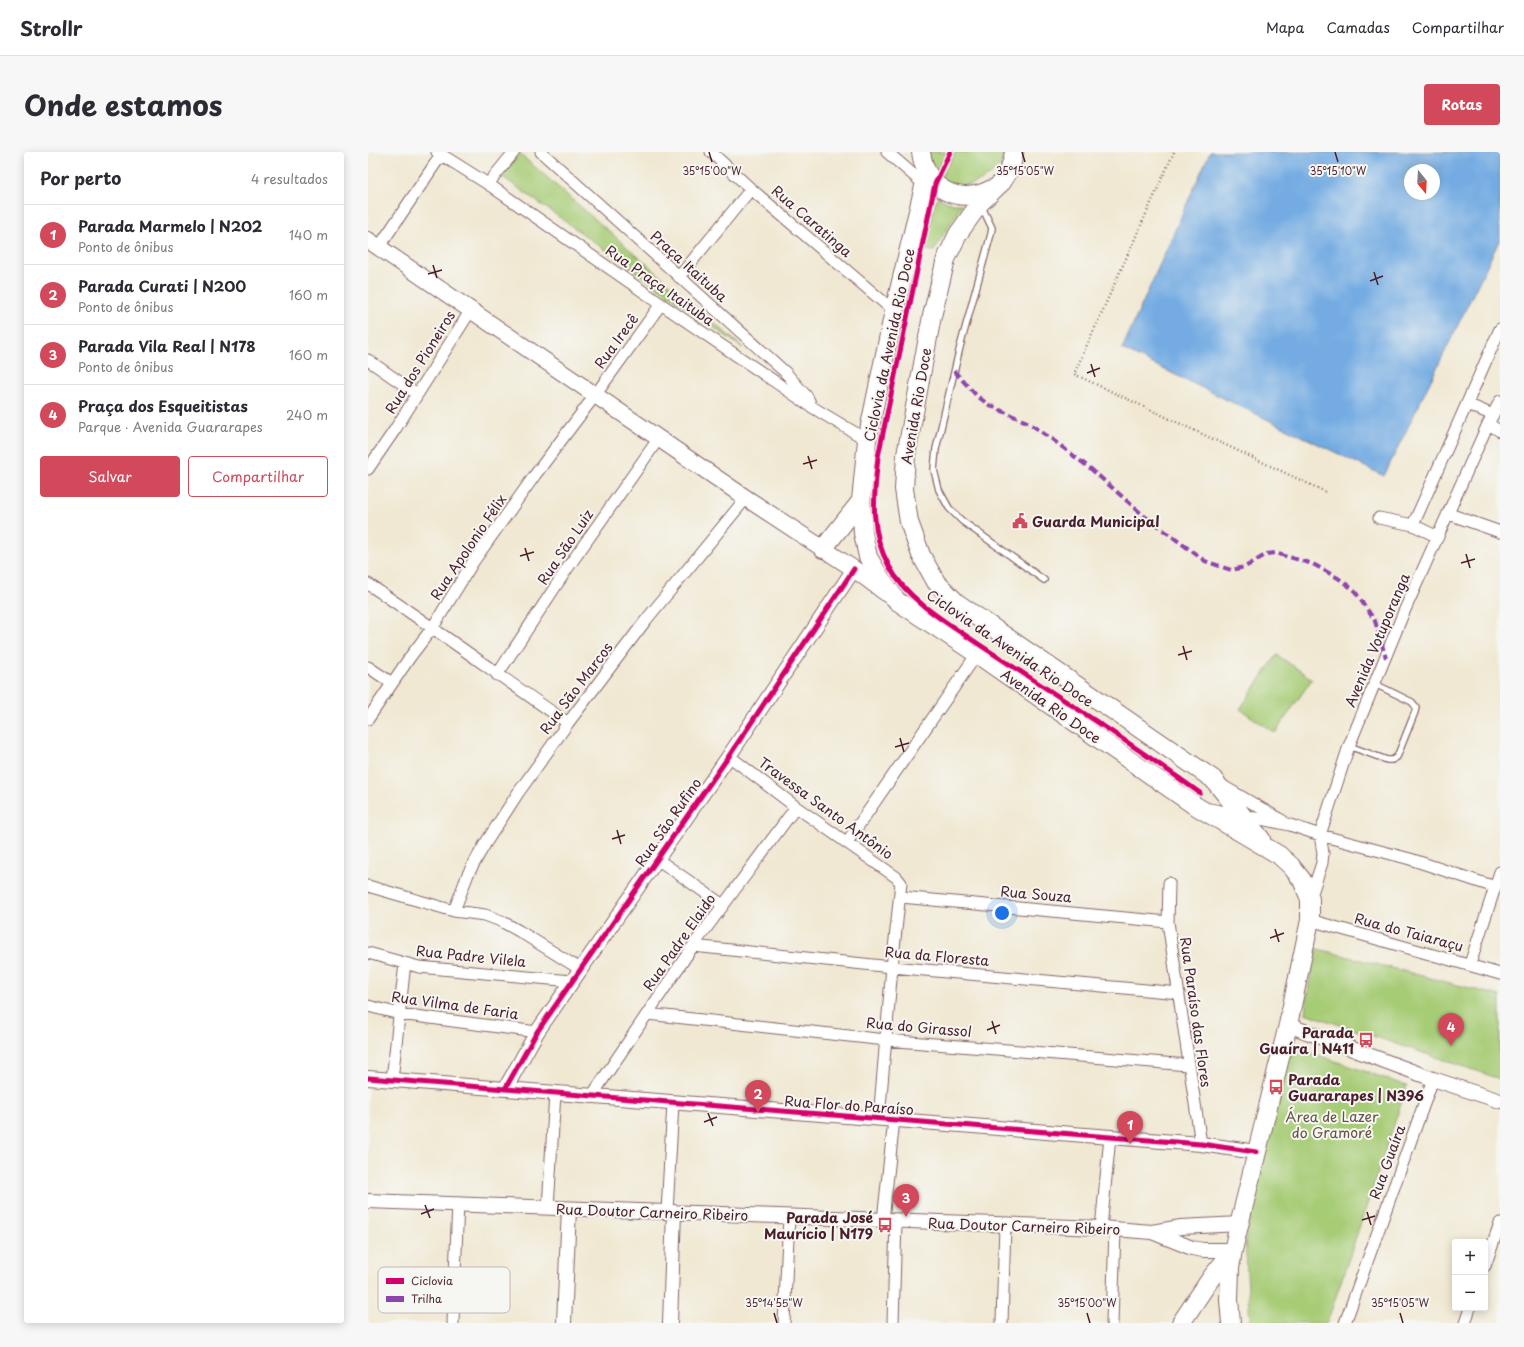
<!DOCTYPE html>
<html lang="pt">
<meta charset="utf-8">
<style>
:root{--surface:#fff;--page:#f7f7f7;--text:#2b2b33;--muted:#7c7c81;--line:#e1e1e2;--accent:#d1495b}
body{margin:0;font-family:"Playpen Sans",sans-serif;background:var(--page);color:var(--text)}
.controls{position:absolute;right:12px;bottom:12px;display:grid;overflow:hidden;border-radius:4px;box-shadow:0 2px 10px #0003}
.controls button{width:36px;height:36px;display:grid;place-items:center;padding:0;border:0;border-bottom:1px solid var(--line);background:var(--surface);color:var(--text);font:20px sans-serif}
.compass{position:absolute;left:1036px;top:12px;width:36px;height:36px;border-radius:50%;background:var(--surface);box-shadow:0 2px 10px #0003;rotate:162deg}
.you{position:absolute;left:634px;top:761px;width:14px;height:14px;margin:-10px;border:3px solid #fff;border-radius:50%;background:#1a73e8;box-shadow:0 0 0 6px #1a73e833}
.badge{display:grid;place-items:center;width:26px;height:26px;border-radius:50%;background:var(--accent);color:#fff;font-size:13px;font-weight:700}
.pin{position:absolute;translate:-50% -33px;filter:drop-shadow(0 1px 2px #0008)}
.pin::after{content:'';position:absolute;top:21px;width:14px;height:12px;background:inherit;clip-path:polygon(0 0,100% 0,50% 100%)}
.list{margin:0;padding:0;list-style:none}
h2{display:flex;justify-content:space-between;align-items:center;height:52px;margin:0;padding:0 16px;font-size:17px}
h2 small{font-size:13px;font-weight:400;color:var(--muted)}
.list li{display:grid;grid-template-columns:26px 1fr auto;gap:12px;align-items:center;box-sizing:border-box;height:60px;padding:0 16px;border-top:1px solid var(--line)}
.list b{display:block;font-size:15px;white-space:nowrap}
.list p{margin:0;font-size:13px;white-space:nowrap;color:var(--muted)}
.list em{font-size:13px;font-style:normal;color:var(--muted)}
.actions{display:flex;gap:8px;padding:12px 16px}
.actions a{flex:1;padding:9px 0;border:1px solid var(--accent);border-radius:4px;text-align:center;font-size:14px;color:var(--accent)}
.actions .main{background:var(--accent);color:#fff}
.map{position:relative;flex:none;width:1132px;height:1171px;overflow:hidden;border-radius:4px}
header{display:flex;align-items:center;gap:24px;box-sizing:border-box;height:56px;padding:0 20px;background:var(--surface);border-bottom:1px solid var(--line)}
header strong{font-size:19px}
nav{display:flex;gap:22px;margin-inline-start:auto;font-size:14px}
.intro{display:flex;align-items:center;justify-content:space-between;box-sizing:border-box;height:96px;padding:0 24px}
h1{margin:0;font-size:28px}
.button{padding:10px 18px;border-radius:4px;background:var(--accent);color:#fff;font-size:14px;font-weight:700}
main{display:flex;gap:24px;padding:0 24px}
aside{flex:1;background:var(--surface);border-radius:4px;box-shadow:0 2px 10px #0003}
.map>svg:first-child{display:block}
.green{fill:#a7cc76;stroke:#787650}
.water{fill:#73abe2;stroke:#5e6586;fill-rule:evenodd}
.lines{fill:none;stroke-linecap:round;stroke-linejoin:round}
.service-casing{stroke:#846565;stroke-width:8}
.minor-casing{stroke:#846565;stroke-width:13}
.tertiary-casing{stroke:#846565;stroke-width:16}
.secondary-casing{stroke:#846565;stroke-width:18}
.primary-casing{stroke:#846565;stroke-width:20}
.path{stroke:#846565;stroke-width:2.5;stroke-dasharray:1 3;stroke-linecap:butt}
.service{stroke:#fff;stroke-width:5.5}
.minor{stroke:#fff;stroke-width:11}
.tertiary{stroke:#fff;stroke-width:14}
.secondary{stroke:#fff;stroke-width:16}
.primary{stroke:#fff;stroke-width:18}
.quiet{stroke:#8e44ad;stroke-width:4;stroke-dasharray:8 4;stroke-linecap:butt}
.cycleway-casing{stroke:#f6f6f2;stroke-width:8}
.cycleway{stroke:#d6006c;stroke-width:5}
.ticks{fill:none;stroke:#4a1f2b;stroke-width:1.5}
.labels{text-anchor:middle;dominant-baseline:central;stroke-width:4;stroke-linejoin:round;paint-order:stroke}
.street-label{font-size:14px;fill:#4a1f2b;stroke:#f6f6f2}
.poi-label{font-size:14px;font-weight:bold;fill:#4a1f2b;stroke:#f6f6f2;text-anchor:start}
.park-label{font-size:14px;fill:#665342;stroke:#f6f6f2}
.key{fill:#f6f6f2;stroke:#c2b6b6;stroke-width:1}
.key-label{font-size:11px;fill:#4a1f2b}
.ticks-label{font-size:10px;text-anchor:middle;fill:#4a1f2b;stroke:#f6f6f2;stroke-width:4;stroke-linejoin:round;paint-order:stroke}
</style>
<header>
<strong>Strollr</strong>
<nav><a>Mapa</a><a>Camadas</a><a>Compartilhar</a></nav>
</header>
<div class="intro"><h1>Onde estamos</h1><a class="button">Rotas</a></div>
<main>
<aside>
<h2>Por perto<small>4 resultados</small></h2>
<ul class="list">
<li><span class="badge">1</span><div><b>Parada Marmelo | N202</b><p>Ponto de ônibus</p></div><em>140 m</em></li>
<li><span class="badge">2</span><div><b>Parada Curati | N200</b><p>Ponto de ônibus</p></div><em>160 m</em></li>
<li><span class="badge">3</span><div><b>Parada Vila Real | N178</b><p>Ponto de ônibus</p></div><em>160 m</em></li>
<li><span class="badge">4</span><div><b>Praça dos Esqueitistas</b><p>Parque · Avenida Guararapes</p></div><em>240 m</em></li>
</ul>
<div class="actions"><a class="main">Salvar</a><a>Compartilhar</a></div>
</aside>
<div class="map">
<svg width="1132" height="1171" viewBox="0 0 1132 1171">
<rect width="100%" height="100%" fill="#f6f6f2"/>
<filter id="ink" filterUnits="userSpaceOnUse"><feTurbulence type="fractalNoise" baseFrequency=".025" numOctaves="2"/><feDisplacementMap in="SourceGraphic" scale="8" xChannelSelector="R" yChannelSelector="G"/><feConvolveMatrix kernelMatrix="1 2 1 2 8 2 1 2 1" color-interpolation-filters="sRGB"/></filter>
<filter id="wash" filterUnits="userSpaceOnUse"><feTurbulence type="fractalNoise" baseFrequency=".012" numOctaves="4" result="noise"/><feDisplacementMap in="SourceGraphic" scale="16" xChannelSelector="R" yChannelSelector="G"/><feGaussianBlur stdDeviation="0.9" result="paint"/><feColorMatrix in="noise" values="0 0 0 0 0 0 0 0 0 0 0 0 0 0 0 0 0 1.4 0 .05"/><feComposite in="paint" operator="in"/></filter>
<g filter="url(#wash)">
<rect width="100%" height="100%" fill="#f0e8d2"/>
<!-- green -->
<path class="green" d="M557,0H579L568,20Z
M587,0H638C636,19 602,40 584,32C580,31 577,28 573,26Z
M152,2L375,196L132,23Z
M569,45L584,52H594L566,99L556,98Z
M909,503L944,527L907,581L872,557Z
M946,796L1132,844V927L937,861Z
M921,893L1039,934L959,1171H882L877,1087Z"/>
<!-- water -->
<path class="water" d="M842,0H1132V87L1016,324L754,197ZM1042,18H1066V42H1042Z"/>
</g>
<g filter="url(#ink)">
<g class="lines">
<defs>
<path id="service" d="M614,55L624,76L623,82L592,195L568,297L566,318L571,338L581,356L594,369L676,428
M981,594L1019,608H1024L1029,605L1047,560L1048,555L1044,550L1007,532"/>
<path id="minor" d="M69,0L120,32L293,152L444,255L499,288
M173,0L417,220L439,245L442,251
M343,0L383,37L526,159
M519,0L557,33
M120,32L146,0
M11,95L73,3
M311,125L383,37
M0,208L49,242
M1099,252L1125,263
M1120,272L1132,279
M0,317L26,279L103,158
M1081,362L1132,380
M1011,366L1045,373L1070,385
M1045,373L1132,177
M0,432C68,477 133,525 200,571
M0,515L24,531
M129,523L201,414L291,286
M0,567L42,505L65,475L105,410L167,323L228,242L293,152
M361,604L428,655L528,725L533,731L524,815L511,967
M855,634L915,669
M842,657L922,673L952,683L1042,707L1127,735
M479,690L609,502
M289,707L355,753
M801,731L800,770L833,992
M0,734L86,759L117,763L133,769L151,779L212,817
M533,745L800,770
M942,747L954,711L955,701L952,683L981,594L1035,462L1120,272L1132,249
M86,759L100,722L117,692L150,641L200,571L278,468L378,346
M942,768L1132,822
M325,794L524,815L811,841
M0,801L51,815L204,829
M1102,812L1132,720
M0,854L32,862L169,880
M279,862L518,888L820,913
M24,928L37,811
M223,945L325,794L428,655
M180,1056L187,941
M299,1060L305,951
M515,1068L526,968
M733,1076L742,985
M1117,1114L1132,1071
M85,1171L90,1051
M416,1171L421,1065
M525,1171L528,1069
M634,1171L637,1073
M744,1171L747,1078
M977,1171L1065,927
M1097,1171L1102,1156"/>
<path id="tertiary" d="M920,873L1065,927L1132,949
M0,926L742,985L833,992L888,1000
M137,937L169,880L361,604L486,417
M0,1049L733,1076L784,1080L824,1096L835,1098H865
M784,1080L813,1075L872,1072
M196,1171L201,1057
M302,1171L306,1060"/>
<path id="secondary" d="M0,88L378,346L486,417L522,444"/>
<path id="primary" d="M553,0C558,38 591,54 624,37
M646,0L644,10L640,20L634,30L612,51L590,82L578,107L564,164L538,303L536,337L541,370L553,403L568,430L589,451L845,627L893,687
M559,22L526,159L499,288L493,349L495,381L500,405L513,427L529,449L609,502L826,653L911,703L923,714L934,728L942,747V768L920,873L865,1098L862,1116L861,1148L863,1171
M455,397L493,349
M813,1171L843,1126L865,1099"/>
</defs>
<!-- service casing -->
<use href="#service" class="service-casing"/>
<!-- minor casing -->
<use href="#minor" class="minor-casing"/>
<!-- tertiary casing -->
<use href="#tertiary" class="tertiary-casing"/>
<!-- secondary casing -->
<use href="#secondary" class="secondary-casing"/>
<!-- primary casing -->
<use href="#primary" class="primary-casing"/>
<!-- path -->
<path class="path" d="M806,0L706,222L960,341"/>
<!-- service -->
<use href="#service" class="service"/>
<!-- minor -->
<use href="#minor" class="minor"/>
<!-- tertiary -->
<use href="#tertiary" class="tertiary"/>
<!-- secondary -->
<use href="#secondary" class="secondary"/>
<!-- primary -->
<use href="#primary" class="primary"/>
<!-- quiet -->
<path class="quiet" d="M586,219L609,244L621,253L661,271L685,288L723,317L775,363L837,409L863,418L877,415L899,402L907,401L945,412L970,426L986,438L1007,469L1018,506"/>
<defs>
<path id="cycleway" d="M582,0L567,32L510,305C506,344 501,378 521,414C538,447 579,471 609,491C641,512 673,533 705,554C748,582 790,611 832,641
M0,926L742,985L833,992L888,1000
M137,937L169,880L361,604L486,417"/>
</defs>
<!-- cycleway casing -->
<use href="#cycleway" class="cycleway-casing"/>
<!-- cycleway -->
<use href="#cycleway" class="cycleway"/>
</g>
</g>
<!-- ticks -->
<path class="ticks" d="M341,0L344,10M654,0L657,10M967,0L970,10M65,113L69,126M1006,120L1010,133M60,122L74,118M1002,129L1015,124M723,212L727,225M719,221L732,216M440,304L444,317M435,312L449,308M157,396L161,409M1098,402L1102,416M152,404L166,400M1093,411L1107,407M815,494L819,508M810,503L824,499M532,586L536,600M527,595L541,591M249,678L253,692M244,687L257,683M907,777L911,790M902,786L916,781M624,869L628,882M619,878L632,873M340,961L345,974M336,970L349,965M57,1053L62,1066M999,1060L1003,1073M53,1062L66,1057M994,1068L1007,1064M406,1161L409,1171M719,1161L722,1171M1032,1161L1035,1171"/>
<!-- icons -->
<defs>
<symbol id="civic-bare" viewBox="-9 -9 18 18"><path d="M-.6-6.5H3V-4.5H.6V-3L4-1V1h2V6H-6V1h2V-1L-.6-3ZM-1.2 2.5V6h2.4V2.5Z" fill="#d1495b" stroke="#f6f6f2" stroke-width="2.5" paint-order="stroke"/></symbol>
<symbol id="bus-bare" viewBox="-9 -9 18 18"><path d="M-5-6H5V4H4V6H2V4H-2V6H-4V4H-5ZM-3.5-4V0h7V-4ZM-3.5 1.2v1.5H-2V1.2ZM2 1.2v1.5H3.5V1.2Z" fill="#d1495b" stroke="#f6f6f2" stroke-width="2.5" paint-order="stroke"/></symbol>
</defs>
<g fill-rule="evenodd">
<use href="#civic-bare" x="641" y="358" width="22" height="22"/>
<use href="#bus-bare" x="987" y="877" width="22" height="22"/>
<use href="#bus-bare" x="897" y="924" width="22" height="22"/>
<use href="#bus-bare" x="506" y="1062" width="22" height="22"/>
</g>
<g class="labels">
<!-- street labels -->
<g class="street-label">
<text transform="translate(444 69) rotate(41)">Rua Caratinga</text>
<text transform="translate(321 114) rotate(42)">Praça Itaituba</text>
<text transform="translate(292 133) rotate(35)">Rua Praça Itaituba</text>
<text transform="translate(248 189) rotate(-54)">Rua Irecê</text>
<text transform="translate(521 193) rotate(-78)">Ciclovia da Avenida Rio Doce</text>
<text transform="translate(52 210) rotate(-58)">Rua dos Pioneiros</text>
<text transform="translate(548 254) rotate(-80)">Avenida Rio Doce</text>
<text transform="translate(100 395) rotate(-56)">Rua Apolonio Félix</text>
<text transform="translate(197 395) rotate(-56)">Rua São Luiz</text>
<text transform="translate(1009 488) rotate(-67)">Avenida Votuporanga</text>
<text transform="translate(642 496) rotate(34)">Ciclovia da Avenida Rio Doce</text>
<text transform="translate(208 536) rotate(-53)">Rua São Marcos</text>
<text transform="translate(683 554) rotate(35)">Avenida Rio Doce</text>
<text transform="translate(458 656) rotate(36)">Travessa Santo Antônio</text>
<text transform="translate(300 670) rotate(-55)">Rua São Rufino</text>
<text transform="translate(668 742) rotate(5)">Rua Souza</text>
<text transform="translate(1041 780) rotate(15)">Rua do Taiaraçu</text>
<text transform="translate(311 790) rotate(-55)">Rua Padre Elaido</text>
<text transform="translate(103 804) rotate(6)">Rua Padre Vilela</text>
<text transform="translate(569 804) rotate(5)">Rua da Floresta</text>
<text transform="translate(87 853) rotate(8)">Rua Vilma de Faria</text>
<text transform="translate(828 860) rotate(82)">Rua Paraíso das Flores</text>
<text transform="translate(551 875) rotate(5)">Rua do Girassol</text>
<text transform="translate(481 953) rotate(4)">Rua Flor do Paraíso</text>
<text transform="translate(1019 1010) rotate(-70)">Rua Guaíra</text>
<text transform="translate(284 1060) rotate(2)">Rua Doutor Carneiro Ribeiro</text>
<text transform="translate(656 1074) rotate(2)">Rua Doutor Carneiro Ribeiro</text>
</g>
<!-- poi labels -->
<g class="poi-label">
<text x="664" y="369">Guarda Municipal</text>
<text x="986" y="880" text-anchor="end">Parada<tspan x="986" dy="16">Guaíra | N411</tspan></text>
<text x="920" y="927">Parada<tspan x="920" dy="16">Guararapes | N396</tspan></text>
<text x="505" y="1065" text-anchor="end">Parada José<tspan x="505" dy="16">Maurício | N179</tspan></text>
</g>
<!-- park labels -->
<g class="park-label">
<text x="964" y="964">Área de Lazer<tspan x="964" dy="16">do Gramoré</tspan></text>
</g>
</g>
<!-- legend -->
<rect x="10" y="1115" width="132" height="46" rx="6" class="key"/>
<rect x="18" y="1126" width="18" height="6" fill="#d6006c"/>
<rect x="18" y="1144" width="18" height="6" fill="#8e44ad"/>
<g class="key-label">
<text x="43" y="1133">Ciclovia</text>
<text x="43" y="1151">Trilha</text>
</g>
<g class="ticks-label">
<text x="344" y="23">35°15'00"W</text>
<text x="657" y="23">35°15'05"W</text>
<text x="970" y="23">35°15'10"W</text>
<text x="406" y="1155">35°14'55"W</text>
<text x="719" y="1155">35°15'00"W</text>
<text x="1032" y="1155">35°15'05"W</text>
</g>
</svg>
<div class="controls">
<button>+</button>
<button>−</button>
</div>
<svg class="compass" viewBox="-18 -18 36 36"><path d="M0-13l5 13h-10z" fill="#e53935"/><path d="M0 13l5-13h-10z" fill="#7c7c81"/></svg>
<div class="you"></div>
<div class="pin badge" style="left:762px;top:992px">1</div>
<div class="pin badge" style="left:390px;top:961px">2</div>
<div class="pin badge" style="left:538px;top:1065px">3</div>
<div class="pin badge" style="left:1083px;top:894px">4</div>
</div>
</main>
